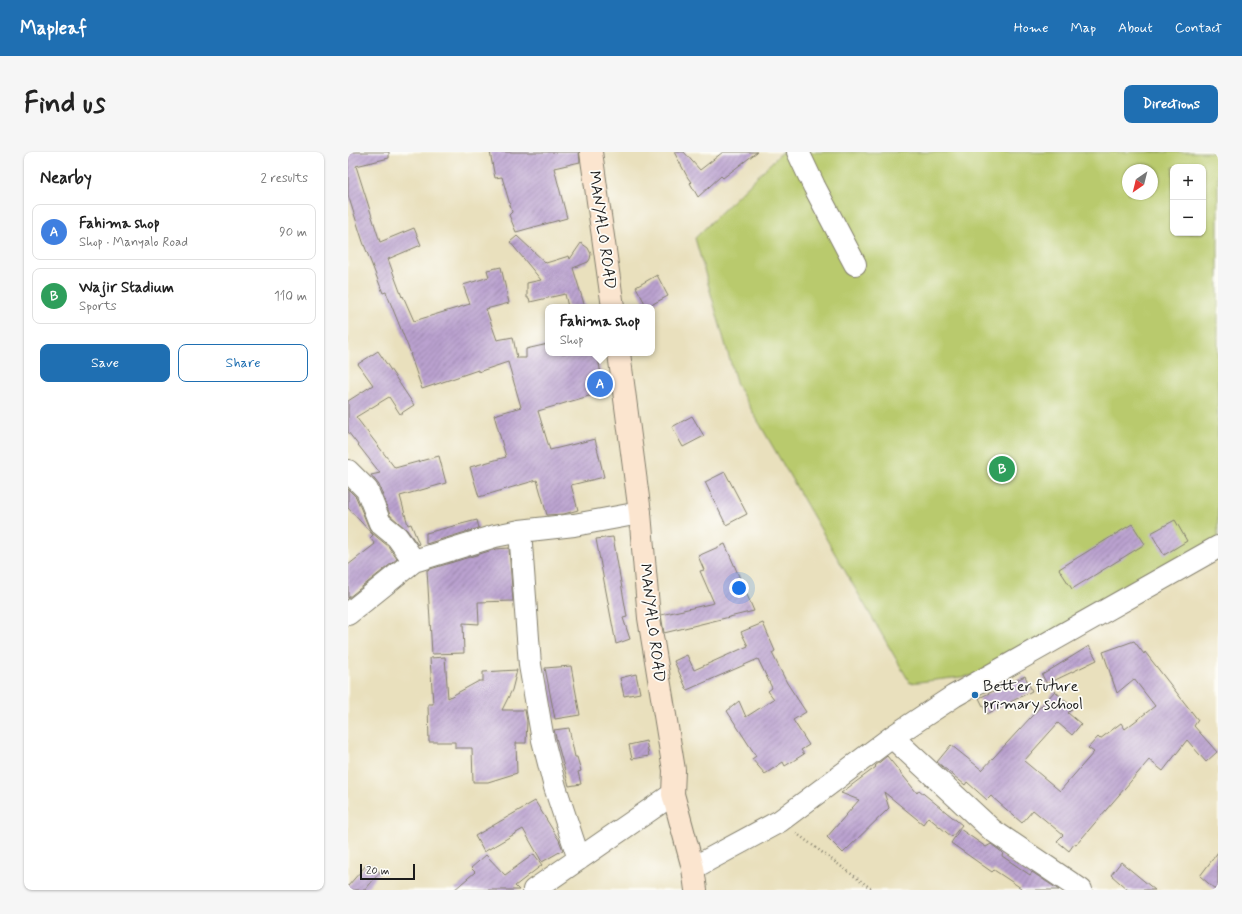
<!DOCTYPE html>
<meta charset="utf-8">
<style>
:root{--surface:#fff;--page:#f6f6f6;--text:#222;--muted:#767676;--line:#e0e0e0;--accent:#1f6fb2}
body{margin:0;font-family:Mynerve,sans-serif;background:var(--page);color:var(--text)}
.controls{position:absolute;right:12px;top:12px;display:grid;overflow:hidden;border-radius:8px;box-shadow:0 1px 3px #0004}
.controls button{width:36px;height:36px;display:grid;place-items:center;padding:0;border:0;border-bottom:1px solid var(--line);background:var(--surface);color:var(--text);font:20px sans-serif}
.compass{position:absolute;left:774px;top:12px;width:36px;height:36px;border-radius:50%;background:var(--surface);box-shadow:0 1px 3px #0004;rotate:215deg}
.scale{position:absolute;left:12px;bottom:10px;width:55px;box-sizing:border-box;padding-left:4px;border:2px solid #1c1c1c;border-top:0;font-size:11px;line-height:14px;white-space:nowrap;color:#1c1c1c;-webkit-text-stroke:3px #fdfcf7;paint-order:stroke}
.you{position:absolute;left:391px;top:436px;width:14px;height:14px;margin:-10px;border:3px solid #fff;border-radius:50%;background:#1a73e8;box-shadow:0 0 0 6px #1a73e833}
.badge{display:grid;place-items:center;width:26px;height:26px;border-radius:50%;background:var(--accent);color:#fff;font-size:13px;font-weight:700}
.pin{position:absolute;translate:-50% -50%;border:2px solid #fff;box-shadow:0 1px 4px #0006}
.popup{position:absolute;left:197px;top:152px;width:110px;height:52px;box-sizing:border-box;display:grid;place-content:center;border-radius:8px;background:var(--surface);filter:drop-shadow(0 1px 3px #0005);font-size:13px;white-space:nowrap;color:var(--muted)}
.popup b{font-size:15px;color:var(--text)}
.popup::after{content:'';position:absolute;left:50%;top:100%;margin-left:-8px;border:8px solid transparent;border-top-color:var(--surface)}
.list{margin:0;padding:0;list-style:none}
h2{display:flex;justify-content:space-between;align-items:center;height:52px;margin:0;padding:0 16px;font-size:17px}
h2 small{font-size:13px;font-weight:400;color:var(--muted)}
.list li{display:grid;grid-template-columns:26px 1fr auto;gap:12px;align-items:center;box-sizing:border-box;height:56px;margin:0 8px 8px;padding:0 8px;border:1px solid var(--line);border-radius:8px}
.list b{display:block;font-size:15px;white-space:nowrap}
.list p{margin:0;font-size:13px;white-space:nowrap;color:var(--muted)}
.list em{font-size:13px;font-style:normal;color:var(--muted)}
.actions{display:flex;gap:8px;padding:12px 16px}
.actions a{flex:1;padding:9px 0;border:1px solid var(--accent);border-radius:8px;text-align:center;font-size:14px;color:var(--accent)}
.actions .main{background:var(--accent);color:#fff}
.map{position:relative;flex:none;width:870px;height:738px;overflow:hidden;border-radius:8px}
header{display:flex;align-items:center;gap:24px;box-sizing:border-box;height:56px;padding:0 20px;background:var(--accent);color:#fff}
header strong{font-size:19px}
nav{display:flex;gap:22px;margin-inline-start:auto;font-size:14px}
.intro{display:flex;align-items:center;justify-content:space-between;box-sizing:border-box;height:96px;padding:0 24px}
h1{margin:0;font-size:28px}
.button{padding:10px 18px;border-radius:8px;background:var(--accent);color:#fff;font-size:14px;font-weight:700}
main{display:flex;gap:24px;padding:0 24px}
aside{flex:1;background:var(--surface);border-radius:8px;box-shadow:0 1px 3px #0004}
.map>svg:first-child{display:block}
.pitch{fill:#b9ca6d;stroke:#6a7344;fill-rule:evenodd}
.building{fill:url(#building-hatch)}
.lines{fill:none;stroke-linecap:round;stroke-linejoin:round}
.street-casing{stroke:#827e6c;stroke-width:24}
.secondary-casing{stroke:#827e6c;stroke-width:24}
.path{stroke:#827e6c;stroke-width:2.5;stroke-dasharray:1 3;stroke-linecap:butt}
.street{stroke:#fff;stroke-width:22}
.secondary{stroke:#fbe5cf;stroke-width:22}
.poi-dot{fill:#1f6fb2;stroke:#fdfcf7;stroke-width:1.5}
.labels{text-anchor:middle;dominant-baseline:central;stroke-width:3.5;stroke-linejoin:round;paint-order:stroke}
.street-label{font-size:16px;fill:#1c1c1c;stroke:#fdfcf7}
.poi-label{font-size:16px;fill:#1c1c1c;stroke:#fdfcf7;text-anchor:start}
</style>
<header>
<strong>Mapleaf</strong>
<nav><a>Home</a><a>Map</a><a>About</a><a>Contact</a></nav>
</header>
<div class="intro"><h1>Find us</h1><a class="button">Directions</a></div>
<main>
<aside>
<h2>Nearby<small>2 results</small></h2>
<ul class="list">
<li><span class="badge" style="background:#3f7fe0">A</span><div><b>Fahima shop</b><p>Shop · Manyalo Road</p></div><em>90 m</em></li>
<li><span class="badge" style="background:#2e9e5b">B</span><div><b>Wajir Stadium</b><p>Sports</p></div><em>110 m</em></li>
</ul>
<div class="actions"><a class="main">Save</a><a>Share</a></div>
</aside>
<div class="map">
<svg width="870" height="738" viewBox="0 0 870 738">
<defs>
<pattern id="building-hatch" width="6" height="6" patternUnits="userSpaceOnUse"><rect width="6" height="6" fill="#baa1cf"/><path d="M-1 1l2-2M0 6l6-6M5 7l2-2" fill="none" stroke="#9682a7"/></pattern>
</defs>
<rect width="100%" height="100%" fill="#fdfcf7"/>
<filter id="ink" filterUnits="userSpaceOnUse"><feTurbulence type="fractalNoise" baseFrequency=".025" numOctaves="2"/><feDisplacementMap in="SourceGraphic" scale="8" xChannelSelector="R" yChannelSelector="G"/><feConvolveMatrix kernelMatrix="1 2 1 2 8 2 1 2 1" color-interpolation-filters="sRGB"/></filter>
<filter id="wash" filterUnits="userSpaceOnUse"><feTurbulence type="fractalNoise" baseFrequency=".012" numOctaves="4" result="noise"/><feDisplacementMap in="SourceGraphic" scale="16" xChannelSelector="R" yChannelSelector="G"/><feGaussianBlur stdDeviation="0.9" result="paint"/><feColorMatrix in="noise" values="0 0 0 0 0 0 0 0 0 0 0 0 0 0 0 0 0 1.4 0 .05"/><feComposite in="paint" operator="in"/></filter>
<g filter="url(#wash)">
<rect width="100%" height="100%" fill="#e9e0bd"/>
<!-- pitch -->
<path class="pitch" d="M434,0H870V401L647,521L562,531L389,233L347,86ZM825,15H855V81H825ZM780,18H804V42H780Z"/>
<g id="blocks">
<!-- building -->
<path class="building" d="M0,0H41V6L8,14L32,90L66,76L73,93L40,107L54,145L55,144L66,169L122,152L115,133L141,125L139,118L153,115L161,151L138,157L149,188L165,185L169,206H178V197L200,192V201H249L253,222L258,239L190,259L202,298L247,287L256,325L223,333L230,358L216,362L199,363L189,328L131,345L122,315L158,305L146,263L173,255L160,210L130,220V218L74,237L62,202H63L38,140L35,141L15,90L0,43Z
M142,0H231L232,10L206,16L219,66L168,80L161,63L164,60L154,25L147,26Z
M326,0H336L352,18L375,0H409L375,26L373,24L350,45L342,31L343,30L340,26Z
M169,84L198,111L221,104L222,107L233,91L240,96L243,102L242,107L240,110L225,116L237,155H220L217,142L182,150L181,146H179V131L193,128L162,90Z
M309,123L320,144L299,155L288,135Z
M30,199L66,253L52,262L41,245L8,265L47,316L91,304L98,331L52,344L60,373L63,372L71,392L70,393L59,378L42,363L31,333L23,323L32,321L0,280V249L25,233L10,212Z
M344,264L356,284L335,295L324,275Z
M377,320L399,362L378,373L357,330Z
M0,337L8,345L21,376L24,381L40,394L49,407L0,446V413L27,392L22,386L25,383L0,356Z
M129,368L131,376L78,392V381Z
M827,368L839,389L816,403L803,381Z
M784,372L797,392L724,437L711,417Z
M265,385L279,465L275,466L282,487L268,492L248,387Z
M377,392L406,459L316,481L313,463L366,451L352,419L356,418L350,404Z
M161,396L165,449L130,450L131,472L115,471L116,501L84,502L79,418L148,397Z
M415,471L427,499L424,501L439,531L458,560L445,568L461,593L453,598L456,602L437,614L435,610L417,622L404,607L408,604L379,559L391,549L398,565L426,547L420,539L424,536L410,507L339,538L326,509L339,503L346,518L400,494L393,480Z
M786,489L796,502L797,500L850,568L846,574L869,600L858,610L839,588L815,619L801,608L728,693L726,692L721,699L709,689L715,683L685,658L674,671L643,644L639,648L619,630L617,633L589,610L603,593L634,618L707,539L725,556L720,561L733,572L724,583L710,571L676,609L712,639L746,600L740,596L750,585L752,587L773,571L777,577L807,554L786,527L769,541L755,500Z
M741,494L749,508L699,532L694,523Z
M97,505L100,546L131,529H135V520L169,518L164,538L154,558H177L179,569L178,591H168L169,621L140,630H125L124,596H107V590H81L80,552H85L82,506Z
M223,514L232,563L207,567L197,516Z
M288,522L292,541L276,544L272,526Z
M677,524L684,539L639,562L631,546Z
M221,576L227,605H229L233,619L230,620L233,632L221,634L206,578Z
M298,589L301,604L284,607L281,593Z
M539,604L569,641L571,638L614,673L604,685L580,665L575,672L536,640L541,656L495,701L479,685L511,648L493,641L528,615L527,614Z
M187,649L211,688L215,698L194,710L175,677L136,700L127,684Z
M612,677L638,695L643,692L655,701L654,704L682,723L684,720L711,738H672L673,736L646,718L644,720L603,691Z
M870,700V738H868L852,724Z
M186,702L194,713L167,734L171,738H106L127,720L123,716L138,703L157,723Z
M773,710L807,738H780L763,723Z
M20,711L32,720L17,738H0V734Z"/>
</g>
</g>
<g filter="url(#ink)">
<use href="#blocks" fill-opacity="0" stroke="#827e6c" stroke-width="1"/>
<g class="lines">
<defs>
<path id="street" d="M450,0L466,34L507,112
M0,319L19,338L32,371L49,385L66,409
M172,379L182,513L195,588L207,635L231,707
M0,462L66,409L147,384L172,379L226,373L292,361
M544,585L644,678L733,738
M345,716L432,669L544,585L606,544L870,395
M186,738L325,642"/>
<path id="secondary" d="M243,0L265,155
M271,201L292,361L301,466L326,618L325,642L345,716L348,738"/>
</defs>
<!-- street casing -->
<use href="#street" class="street-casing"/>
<!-- secondary casing -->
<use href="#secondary" class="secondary-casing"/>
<!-- path -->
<path class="path" d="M448,681L525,738"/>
<!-- street -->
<use href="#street" class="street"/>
<!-- secondary -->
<use href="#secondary" class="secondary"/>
</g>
</g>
<!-- markers -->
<circle class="poi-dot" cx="627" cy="543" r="4"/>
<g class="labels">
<!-- street labels -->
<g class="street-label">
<text transform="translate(254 78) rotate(82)">MANYALO ROAD</text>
<text transform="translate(304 471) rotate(83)">MANYALO ROAD</text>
</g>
<!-- poi labels -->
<g class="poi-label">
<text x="635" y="534">Better future<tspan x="635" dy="18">primary school</tspan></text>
</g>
</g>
</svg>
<div class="controls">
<button>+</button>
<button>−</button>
</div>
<svg class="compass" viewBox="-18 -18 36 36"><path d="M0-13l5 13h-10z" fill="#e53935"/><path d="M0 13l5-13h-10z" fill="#767676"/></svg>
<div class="scale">20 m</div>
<div class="you"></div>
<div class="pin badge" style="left:252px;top:232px;background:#3f7fe0">A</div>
<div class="popup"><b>Fahima shop</b>Shop</div>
<div class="pin badge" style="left:654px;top:317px;background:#2e9e5b">B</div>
</div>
</main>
